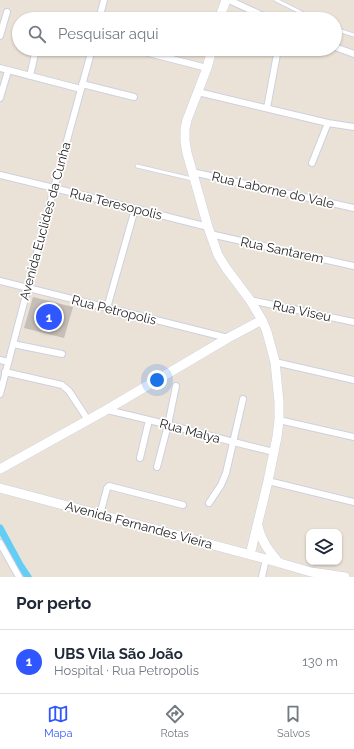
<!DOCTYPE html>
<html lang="pt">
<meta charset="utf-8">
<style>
:root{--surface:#fff;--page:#f6f6f7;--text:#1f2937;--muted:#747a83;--line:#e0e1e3;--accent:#3057ff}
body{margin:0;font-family:Raleway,sans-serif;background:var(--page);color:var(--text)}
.controls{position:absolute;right:12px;bottom:12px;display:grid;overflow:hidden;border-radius:8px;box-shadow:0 1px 3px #0004}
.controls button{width:36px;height:36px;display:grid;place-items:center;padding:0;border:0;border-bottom:1px solid var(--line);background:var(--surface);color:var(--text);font:20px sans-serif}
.you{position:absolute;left:157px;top:380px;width:14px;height:14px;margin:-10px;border:3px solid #fff;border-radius:50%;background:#1a73e8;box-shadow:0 0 0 6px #1a73e833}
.badge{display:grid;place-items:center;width:26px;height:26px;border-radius:50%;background:var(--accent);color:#fff;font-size:13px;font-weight:700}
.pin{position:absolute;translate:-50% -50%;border:2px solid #fff;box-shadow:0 1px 4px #0006}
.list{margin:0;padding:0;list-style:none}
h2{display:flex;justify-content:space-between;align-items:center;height:52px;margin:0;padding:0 16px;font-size:17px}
h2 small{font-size:13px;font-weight:400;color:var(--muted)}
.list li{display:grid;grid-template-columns:26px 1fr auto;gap:12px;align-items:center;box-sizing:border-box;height:64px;padding:0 16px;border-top:1px solid var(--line)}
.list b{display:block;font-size:15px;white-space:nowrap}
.list p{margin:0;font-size:13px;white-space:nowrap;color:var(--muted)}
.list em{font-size:13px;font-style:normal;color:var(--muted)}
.icon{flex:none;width:22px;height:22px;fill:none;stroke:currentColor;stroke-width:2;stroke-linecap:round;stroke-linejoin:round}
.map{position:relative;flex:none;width:354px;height:577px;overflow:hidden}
.search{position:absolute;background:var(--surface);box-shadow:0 1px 3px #0004;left:12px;right:12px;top:12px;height:44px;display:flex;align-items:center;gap:10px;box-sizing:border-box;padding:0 14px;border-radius:22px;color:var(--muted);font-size:15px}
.sheet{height:116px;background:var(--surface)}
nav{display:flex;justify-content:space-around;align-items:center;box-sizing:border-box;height:56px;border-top:1px solid var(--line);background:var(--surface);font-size:11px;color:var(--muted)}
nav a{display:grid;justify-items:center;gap:2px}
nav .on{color:var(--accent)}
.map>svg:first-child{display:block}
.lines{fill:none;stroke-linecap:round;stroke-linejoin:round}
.canal{stroke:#62cef5;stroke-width:7}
.building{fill:#c6bfb7}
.lane-casing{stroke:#ccd0e1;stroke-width:4.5}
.street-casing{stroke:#ccd0e1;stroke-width:8}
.secondary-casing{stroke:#ccd0e1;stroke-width:10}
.lane{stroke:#fff;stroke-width:3}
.street{stroke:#fff;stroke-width:6}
.secondary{stroke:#fff;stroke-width:9}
.labels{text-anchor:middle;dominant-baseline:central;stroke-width:3.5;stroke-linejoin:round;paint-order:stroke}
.street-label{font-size:13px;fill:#272727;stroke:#fff}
</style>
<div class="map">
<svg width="354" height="577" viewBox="0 0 354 577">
<rect width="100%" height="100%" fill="#ebe2d7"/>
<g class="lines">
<!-- canal -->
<path class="canal" d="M0,528L20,565L28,577"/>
</g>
<!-- building -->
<path class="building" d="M33,297L73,307L64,338L24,328Z"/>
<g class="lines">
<defs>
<path id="lane" d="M276,0L314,19
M335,29L354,35
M137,166L192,179"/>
<path id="street" d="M229,0L270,19
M99,19L104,0
M0,36L7,12
M335,47L354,54
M133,49L207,68
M0,68L81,89
M30,76L36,49
M82,84L134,97
M198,92L328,123L354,127
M0,98L8,71
M267,108L277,54
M312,163L328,123
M192,172L354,208
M0,175L54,188L208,227
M210,234L354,266
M0,281L228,338
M250,300L354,322
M107,308L135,209
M13,344L62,354
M0,360L8,362
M275,362L354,380
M5,372L62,385L69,391L88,420
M0,394L54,188L92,49
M106,410C163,422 218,439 274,452
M279,420L354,437
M140,458L149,420
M157,467L168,425L176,386
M268,481L354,502
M209,503L221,485L226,473L243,399
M100,515L107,488L109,486L183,505
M0,543L19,577
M262,577L266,559"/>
<path id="secondary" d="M219,19L226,0
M212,49L207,68L187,120L185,129V141L187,153L208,227L218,255L226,268L250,300L262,320L267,332L275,362L279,402V420L277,437L268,481L250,555
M0,469L106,410L228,338L262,320
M0,488L266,559L311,572L345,577
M258,526C261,541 269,551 279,563"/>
</defs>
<!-- lane casing -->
<use href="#lane" class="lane-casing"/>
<!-- street casing -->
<use href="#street" class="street-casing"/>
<!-- secondary casing -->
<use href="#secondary" class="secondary-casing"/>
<!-- lane -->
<use href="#lane" class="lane"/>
<!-- street -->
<use href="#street" class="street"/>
<!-- secondary -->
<use href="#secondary" class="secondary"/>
</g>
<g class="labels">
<!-- street labels -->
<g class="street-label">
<text transform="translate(273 190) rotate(13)">Rua Laborne do Vale</text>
<text transform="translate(116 204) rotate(14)">Rua Teresopolis</text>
<text transform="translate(45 221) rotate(-75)">Avenida Euclides da Cunha</text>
<text transform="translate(282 250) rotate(12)">Rua Santarem</text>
<text transform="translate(114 310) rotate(14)">Rua Petropolis</text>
<text transform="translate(302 311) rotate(12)">Rua Viseu</text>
<text transform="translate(190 431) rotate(15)">Rua Malya</text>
<text transform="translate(139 525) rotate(15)">Avenida Fernandes Vieira</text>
</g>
</g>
</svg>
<div class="controls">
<button><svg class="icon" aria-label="layers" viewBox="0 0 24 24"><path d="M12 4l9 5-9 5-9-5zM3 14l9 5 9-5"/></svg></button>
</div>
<div class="you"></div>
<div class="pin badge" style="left:49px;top:317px">1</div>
<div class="search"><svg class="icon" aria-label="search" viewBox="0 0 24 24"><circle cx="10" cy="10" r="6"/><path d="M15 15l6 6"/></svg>Pesquisar aqui</div>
</div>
<section class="sheet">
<h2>Por perto<small></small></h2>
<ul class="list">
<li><span class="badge">1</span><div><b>UBS Vila São João</b><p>Hospital · Rua Petropolis</p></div><em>130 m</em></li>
</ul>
</section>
<nav>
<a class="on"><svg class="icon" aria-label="map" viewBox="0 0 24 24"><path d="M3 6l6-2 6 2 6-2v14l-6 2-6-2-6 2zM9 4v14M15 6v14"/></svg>Mapa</a>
<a><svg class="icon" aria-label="directions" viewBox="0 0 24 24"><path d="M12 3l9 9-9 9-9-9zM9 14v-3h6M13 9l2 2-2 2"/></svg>Rotas</a>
<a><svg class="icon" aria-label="saved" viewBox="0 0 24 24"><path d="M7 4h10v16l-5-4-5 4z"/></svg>Salvos</a>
</nav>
